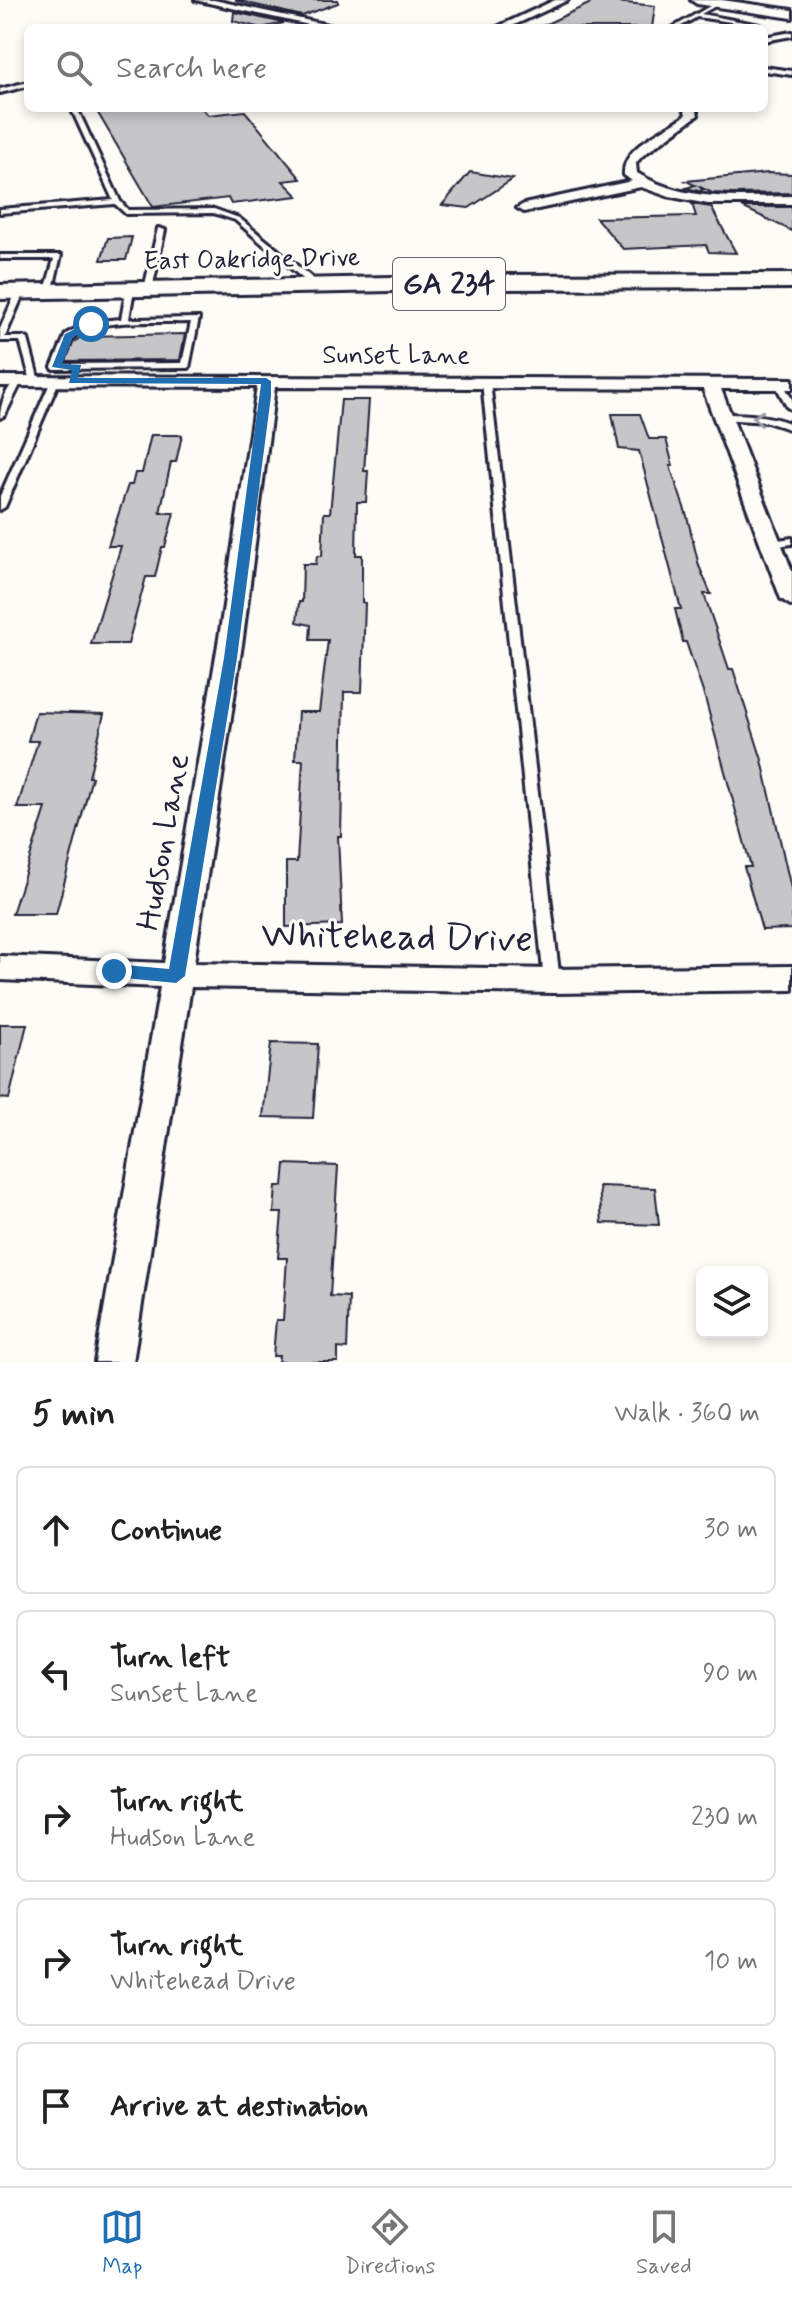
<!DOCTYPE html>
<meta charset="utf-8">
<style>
:root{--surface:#fff;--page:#f2f2f2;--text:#222;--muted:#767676;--line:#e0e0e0;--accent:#1f6fb2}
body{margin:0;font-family:Mynerve,sans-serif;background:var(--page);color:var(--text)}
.controls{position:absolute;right:24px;bottom:24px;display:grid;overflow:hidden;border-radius:12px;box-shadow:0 4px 12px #0003}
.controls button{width:72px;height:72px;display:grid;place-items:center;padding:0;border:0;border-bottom:2px solid var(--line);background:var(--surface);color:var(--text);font:40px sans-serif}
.stop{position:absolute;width:24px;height:24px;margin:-18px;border:6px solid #1f6fb2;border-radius:50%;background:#fff}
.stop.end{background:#1f6fb2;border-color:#fff;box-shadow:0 2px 8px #0008}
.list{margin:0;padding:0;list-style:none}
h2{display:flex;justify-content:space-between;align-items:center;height:104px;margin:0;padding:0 32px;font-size:34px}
h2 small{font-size:26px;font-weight:400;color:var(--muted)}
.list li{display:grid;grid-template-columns:52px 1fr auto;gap:24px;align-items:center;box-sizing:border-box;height:128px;margin:0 16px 16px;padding:0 16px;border:2px solid var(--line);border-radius:12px}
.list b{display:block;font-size:30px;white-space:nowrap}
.list p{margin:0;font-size:26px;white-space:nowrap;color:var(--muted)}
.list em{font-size:26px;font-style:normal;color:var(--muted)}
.icon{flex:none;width:44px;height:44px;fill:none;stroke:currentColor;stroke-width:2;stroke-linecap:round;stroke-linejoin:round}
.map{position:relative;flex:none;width:792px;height:1362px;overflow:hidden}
.search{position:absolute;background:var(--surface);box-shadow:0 4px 12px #0003;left:24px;right:24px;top:24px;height:88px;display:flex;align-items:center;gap:20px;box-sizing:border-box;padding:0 28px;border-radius:12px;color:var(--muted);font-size:30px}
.sheet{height:824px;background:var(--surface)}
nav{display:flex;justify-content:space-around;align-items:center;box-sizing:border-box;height:112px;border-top:2px solid var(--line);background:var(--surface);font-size:22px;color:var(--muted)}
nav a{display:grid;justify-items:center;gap:4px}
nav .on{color:var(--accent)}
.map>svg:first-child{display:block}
.building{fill:#c6c6c8;stroke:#22223b;stroke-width:2}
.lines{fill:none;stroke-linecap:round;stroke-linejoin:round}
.lane-casing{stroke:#22223b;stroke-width:6}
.street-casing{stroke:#22223b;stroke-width:6}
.secondary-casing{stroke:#22223b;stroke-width:6}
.primary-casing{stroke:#22223b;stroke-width:6}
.lane{fill:#fdfcf7;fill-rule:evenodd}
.street{fill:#fdfcf7;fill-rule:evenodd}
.secondary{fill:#fdfcf7;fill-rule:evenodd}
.primary{fill:#fdfcf7;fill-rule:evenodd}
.oneway{stroke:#9a9aa2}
.route{fill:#1f6fb2}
.labels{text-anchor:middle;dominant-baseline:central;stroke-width:6;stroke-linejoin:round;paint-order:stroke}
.far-street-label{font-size:26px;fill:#22223b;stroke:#fdfcf7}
.shield{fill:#fdfcf7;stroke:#646373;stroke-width:2}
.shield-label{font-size:30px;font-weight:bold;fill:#22223b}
.street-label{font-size:32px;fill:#22223b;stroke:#fdfcf7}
.near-street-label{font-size:38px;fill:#22223b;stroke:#fdfcf7}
</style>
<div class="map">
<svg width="792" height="1362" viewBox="0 0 792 1362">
<rect width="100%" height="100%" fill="#fdfcf7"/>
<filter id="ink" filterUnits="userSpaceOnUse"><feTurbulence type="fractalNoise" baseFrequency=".0125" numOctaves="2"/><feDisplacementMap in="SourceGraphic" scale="16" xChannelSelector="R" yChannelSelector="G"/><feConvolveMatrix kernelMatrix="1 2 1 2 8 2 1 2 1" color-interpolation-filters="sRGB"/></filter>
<g filter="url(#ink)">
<!-- building -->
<path class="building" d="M235,0H338V3L302,16Z
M597,0L655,6L652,28H538Z
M234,12L284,23L261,28L233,21Z
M95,108H202L208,115L245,111L301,179L283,181L298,196L231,204L228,198L153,207Z
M470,172L513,179L469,208L442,205Z
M768,173L792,174V193L732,194L712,193L700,187L703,192L686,188L695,185L686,181Z
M692,204L711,207L736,253L709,252L706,245L623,249L596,218L696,216Z
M742,207H792V231Z
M132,237L126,260H101L108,238Z
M185,334L180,360L66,361L73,343L82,336Z
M341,400H369L364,471H368L366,502H357L356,555H362V602L365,603L362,692H344L341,836H338L342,925L286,927V862H297L303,760H295L298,712H319L328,640H310L311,625L297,622L299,602H302L303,564H316L317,556H322L324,513H330Z
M612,414H640L649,439H666L673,466H670L687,516L699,566L711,594H704L729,669H733L762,760L792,893V929L762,930L744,867H751L705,698L686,642H683L675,609H681L639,451L619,449Z
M151,435H182L176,462H171L160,513H174L165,547H162L155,577H146L128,644H91L121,546H108L128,485H132L135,473H142Z
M36,712L104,714L89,777H92L56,914H12L46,808H17L38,741H28Z
M0,1024H27L9,1099L0,1098Z
M271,1043L318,1044L313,1118L263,1117Z
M285,1164L338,1166L330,1296L349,1297L347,1349L338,1348V1362H278L279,1356H273L276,1320H283L287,1258H278L282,1213H274L276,1186H283Z
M599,1186L655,1188L659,1225L602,1223Z"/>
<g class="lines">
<defs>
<path id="lane" d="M717,2L719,4L701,14L760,25L758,26L697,17L678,28H672Z
M792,32V36L764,41V37Z
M764,67L792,71V75L764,71Z
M28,82V86L0,93V89Z
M71,108H77L120,201L128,210L214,209L239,218L322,286V290H316L235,220L213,213L126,214L115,204L0,213V209L113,200Z
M158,228L165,230L152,289L148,291L144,289Z
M0,255H61L52,293L45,291L54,259H0Z
M127,287L134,289L129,319L199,318L189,368L53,369L52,367L66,334L88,322L121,319ZM191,322L182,363L61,364C65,356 68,342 75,336C96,318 163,323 191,322Z
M17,290L24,292L5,337H24L28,339L39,381L35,384L31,381L20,341H0V329Z
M18,378L22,381L5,415L0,418C0,404 7,386 18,378Z
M55,378L59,381L5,507L0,510V496L51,381Z
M486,379L490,382L560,981L557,985L552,987L547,985L544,981L482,382Z
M779,381L782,382L792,399V410L787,407L775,384Z
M723,414C747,414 770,415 792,424V430L767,422L720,419V415Z
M792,538V544L771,547L766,544L771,541Z"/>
<path id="street" d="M195,0H214L342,28H323Z
M555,0H568L508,28H495Z
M684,108H696L698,115L642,156L636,163L637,173C684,202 739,197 792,196V204H708L667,196L641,187L524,212L517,208L524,204L632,181L624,175C622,147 661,132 682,118L686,114Z
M0,376L792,379V389H721L792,571V606L781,599L703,389L275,387L243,638L194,963L552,969L792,966V990L552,993L191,987L133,1362H95L160,987L0,980V956L164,963L219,638L257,387L0,386Z"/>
<path id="secondary" d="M691,0H722L792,10V18L697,4Z"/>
<path id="primary" d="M792,274V288L490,289L0,299V285L490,275Z"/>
</defs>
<!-- lane casing -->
<use href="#lane" class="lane-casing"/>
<!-- street casing -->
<use href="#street" class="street-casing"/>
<!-- secondary casing -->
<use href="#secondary" class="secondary-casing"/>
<!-- primary casing -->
<use href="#primary" class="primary-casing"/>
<!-- lane -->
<use href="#lane" class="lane"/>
<!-- street -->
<use href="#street" class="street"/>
<!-- secondary -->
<use href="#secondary" class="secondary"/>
<!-- primary -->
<use href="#primary" class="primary"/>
</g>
<!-- one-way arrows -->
<defs><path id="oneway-chevron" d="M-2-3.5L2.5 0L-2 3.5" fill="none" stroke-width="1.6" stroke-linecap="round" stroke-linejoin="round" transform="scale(2)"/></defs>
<use class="oneway" href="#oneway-chevron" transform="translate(758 418) rotate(-175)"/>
</g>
<!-- route -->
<path class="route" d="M91,321L94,326L73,337L62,364L81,365L78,378H266L271,381V396L237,658L185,976L176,983L114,977L105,971L114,964L169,969L224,658L261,384L69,383L72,370L52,367L65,334Z"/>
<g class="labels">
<!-- far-street labels -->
<g class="far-street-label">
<text transform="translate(252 260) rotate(-1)">East Oakridge Drive</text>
<text x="396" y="356">Sunset Lane</text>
</g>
<!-- shield labels -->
<rect class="shield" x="393" y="258" width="112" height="52" rx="6"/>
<g class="shield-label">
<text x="449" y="284">GA 234</text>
</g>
<!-- street labels -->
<g class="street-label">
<text transform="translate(164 842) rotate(-80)">Hudson Lane</text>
</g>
<!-- near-street labels -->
<g class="near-street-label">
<text transform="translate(397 938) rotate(1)">Whitehead Drive</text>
</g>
</g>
</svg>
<div class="controls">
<button><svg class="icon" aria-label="layers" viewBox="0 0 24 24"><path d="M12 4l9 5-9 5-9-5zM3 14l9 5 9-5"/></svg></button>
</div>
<div class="stop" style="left:91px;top:324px"></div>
<div class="stop end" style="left:114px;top:971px"></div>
<div class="search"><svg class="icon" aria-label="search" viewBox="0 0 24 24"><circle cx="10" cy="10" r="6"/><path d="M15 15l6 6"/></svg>Search here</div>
</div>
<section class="sheet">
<h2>5 min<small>Walk · 360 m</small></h2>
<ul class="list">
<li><svg class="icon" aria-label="ahead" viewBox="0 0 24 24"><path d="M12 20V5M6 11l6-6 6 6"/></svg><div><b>Continue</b></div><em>30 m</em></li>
<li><svg class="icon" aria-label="left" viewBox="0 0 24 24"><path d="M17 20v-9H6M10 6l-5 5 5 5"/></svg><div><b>Turn left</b><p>Sunset Lane</p></div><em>90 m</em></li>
<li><svg class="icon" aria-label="right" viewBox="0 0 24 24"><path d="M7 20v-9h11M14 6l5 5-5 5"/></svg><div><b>Turn right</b><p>Hudson Lane</p></div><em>230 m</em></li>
<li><svg class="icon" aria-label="right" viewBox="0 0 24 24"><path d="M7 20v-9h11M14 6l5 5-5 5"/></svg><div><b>Turn right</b><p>Whitehead Drive</p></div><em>10 m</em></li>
<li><svg class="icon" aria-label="arrive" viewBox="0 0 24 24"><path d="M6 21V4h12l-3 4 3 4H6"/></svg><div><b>Arrive at destination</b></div></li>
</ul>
</section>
<nav>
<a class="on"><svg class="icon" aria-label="map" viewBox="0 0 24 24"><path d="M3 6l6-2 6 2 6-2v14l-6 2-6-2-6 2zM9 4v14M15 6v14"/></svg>Map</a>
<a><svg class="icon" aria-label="directions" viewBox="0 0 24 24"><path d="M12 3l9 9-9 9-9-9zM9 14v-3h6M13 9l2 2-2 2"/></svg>Directions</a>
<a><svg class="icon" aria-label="saved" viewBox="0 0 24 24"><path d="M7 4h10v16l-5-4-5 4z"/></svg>Saved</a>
</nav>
